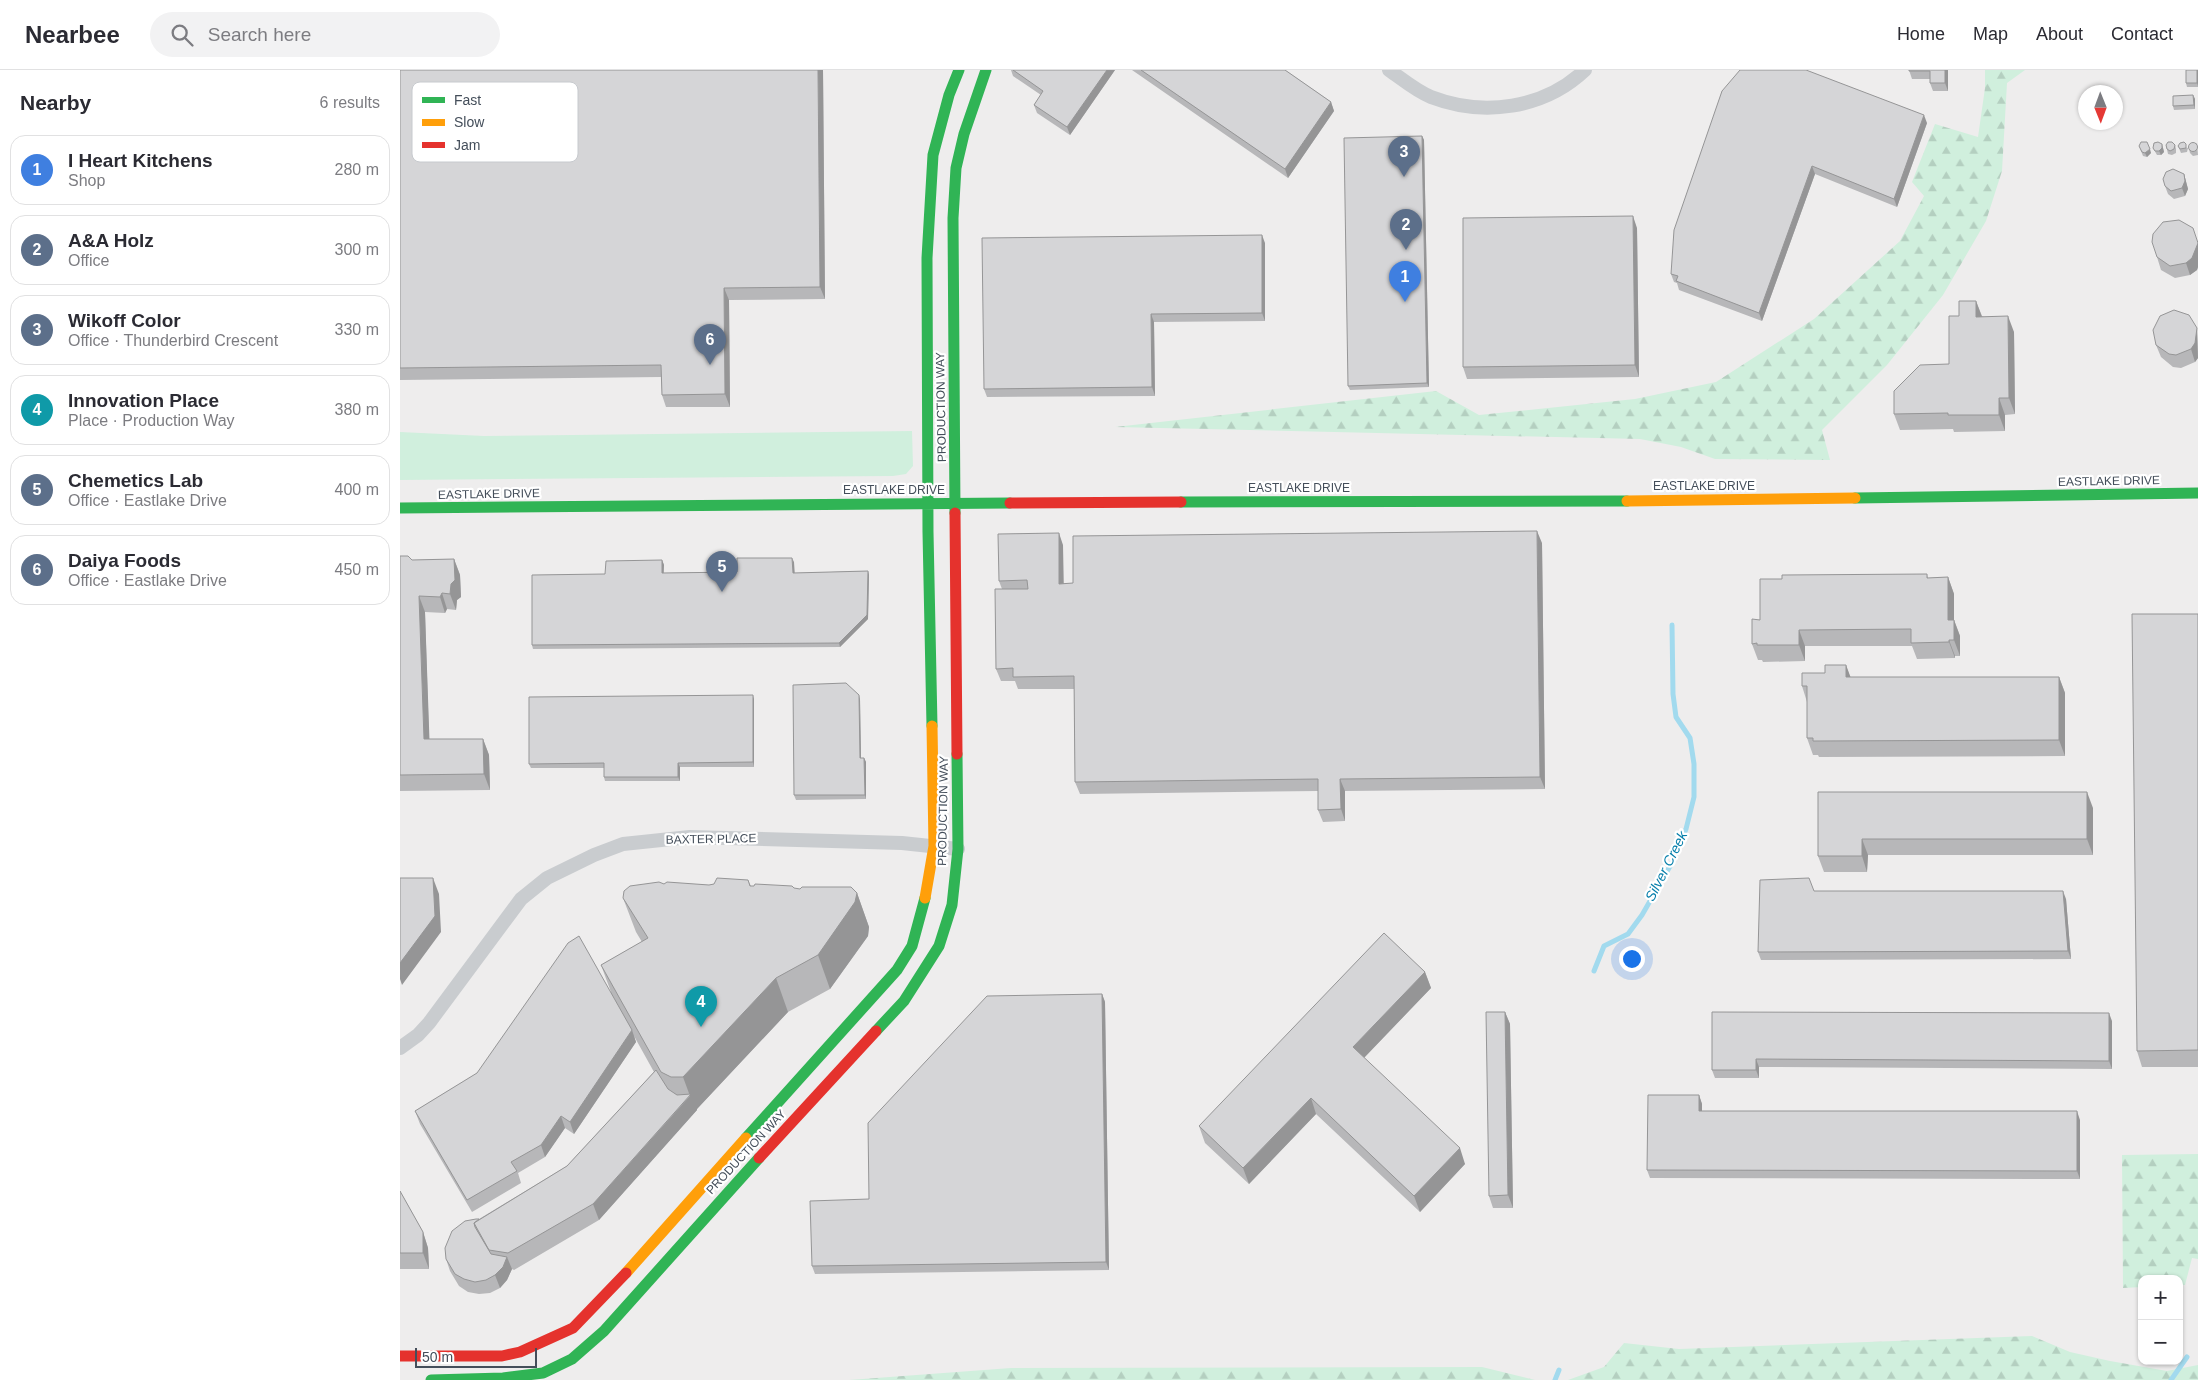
<!DOCTYPE html>
<meta charset="utf-8">
<style>
:root{--surface:#fff;--page:#f2f2f3;--text:#2b2b33;--muted:#7c7c81;--line:#e1e1e2;--accent:#ea580c}
body{margin:0;font-family:Helvetica,sans-serif;background:var(--page);color:var(--text)}
.controls{position:absolute;right:15px;bottom:15px;display:grid;overflow:hidden;border-radius:10px;box-shadow:0 1px 4px #0004}
.controls button{width:45px;height:45px;display:grid;place-items:center;padding:0;border:0;border-bottom:1px solid var(--line);background:var(--surface);color:var(--text);font:25px sans-serif}
.compass{position:absolute;left:1678px;top:15px;width:45px;height:45px;border-radius:50%;background:var(--surface);box-shadow:0 1px 4px #0004;rotate:179deg}
.scale{position:absolute;left:15px;bottom:12px;width:122px;box-sizing:border-box;padding-left:5px;border:2px solid #444e5a;border-top:0;font-size:14px;line-height:18px;white-space:nowrap;color:#444e5a;-webkit-text-stroke:4px #fff;paint-order:stroke}
.you{position:absolute;left:1231px;top:888px;width:18px;height:18px;margin:-12px;border:4px solid #fff;border-radius:50%;background:#1a73e8;box-shadow:0 0 0 8px #1a73e833}
.badge{display:grid;place-items:center;width:32px;height:32px;border-radius:50%;background:var(--accent);color:#fff;font-size:16px;font-weight:700}
.pin{position:absolute;translate:-50% -41px;filter:drop-shadow(0 1px 2px #0008)}
.pin::after{content:'';position:absolute;top:26px;width:18px;height:15px;background:inherit;clip-path:polygon(0 0,100% 0,50% 100%)}
.list{margin:0;padding:0;list-style:none}
h2{display:flex;justify-content:space-between;align-items:center;height:65px;margin:0;padding:0 20px;font-size:21px}
h2 small{font-size:16px;font-weight:400;color:var(--muted)}
.list li{display:grid;grid-template-columns:32px 1fr auto;gap:15px;align-items:center;box-sizing:border-box;height:70px;margin:0 10px 10px;padding:0 10px;border:1px solid var(--line);border-radius:15px}
.list b{display:block;font-size:19px;white-space:nowrap}
.list p{margin:0;font-size:16px;white-space:nowrap;color:var(--muted)}
.list em{font-size:16px;font-style:normal;color:var(--muted)}
.icon{flex:none;width:28px;height:28px;fill:none;stroke:currentColor;stroke-width:2;stroke-linecap:round;stroke-linejoin:round}
.map{position:relative;flex:none;width:1798px;height:1310px;overflow:hidden}
header{display:flex;align-items:center;gap:30px;box-sizing:border-box;height:70px;padding:0 25px;background:var(--surface);border-bottom:1px solid var(--line)}
header strong{font-size:24px}
nav{display:flex;gap:28px;margin-inline-start:auto;font-size:18px}
.search{width:350px;height:45px;background:var(--page);display:flex;align-items:center;gap:12px;box-sizing:border-box;padding:0 18px;border-radius:28px;color:var(--muted);font-size:19px}
main{display:flex}
aside{flex:1;background:var(--surface)}
.map>svg:first-child{display:block}
.grass{fill:#d0efdd}
.forest{fill:url(#forest-firs)}
.lines{fill:none;stroke-linecap:round;stroke-linejoin:round}
.stream{stroke:#a2daee;stroke-width:5}
.street{stroke:#c9cccf;stroke-width:14}
.fast{stroke:#30b455;stroke-width:11}
.slow{stroke:#ff9f0a;stroke-width:11}
.jam{stroke:#e5322d;stroke-width:11}
.wall{fill:#b7b7b9}
.shaded-wall{fill:#959596}
.building{fill:#d5d5d7;stroke:#959596}
.labels{text-anchor:middle;dominant-baseline:central;stroke-width:4.5;stroke-linejoin:round;paint-order:stroke}
.street-label{font-size:12px;fill:#444e5a;stroke:#fff}
.water-label{font-size:14px;font-style:italic;fill:#067fab;stroke:#fff}
.key{fill:#fff;stroke:#c7cace;stroke-width:1}
.key-label{font-size:14px;fill:#444e5a}
</style>
<header>
<strong>Nearbee</strong>
<div class="search"><svg class="icon" aria-label="search" viewBox="0 0 24 24"><circle cx="10" cy="10" r="6"/><path d="M15 15l6 6"/></svg>Search here</div>
<nav><a>Home</a><a>Map</a><a>About</a><a>Contact</a></nav>
</header>
<main>
<aside>
<h2>Nearby<small>6 results</small></h2>
<ul class="list">
<li><span class="badge" style="background:#3f7fe0">1</span><div><b>I Heart Kitchens</b><p>Shop</p></div><em>280 m</em></li>
<li><span class="badge" style="background:#5c6f8a">2</span><div><b>A&amp;A Holz</b><p>Office</p></div><em>300 m</em></li>
<li><span class="badge" style="background:#5c6f8a">3</span><div><b>Wikoff Color</b><p>Office · Thunderbird Crescent</p></div><em>330 m</em></li>
<li><span class="badge" style="background:#0f9aa8">4</span><div><b>Innovation Place</b><p>Place · Production Way</p></div><em>380 m</em></li>
<li><span class="badge" style="background:#5c6f8a">5</span><div><b>Chemetics Lab</b><p>Office · Eastlake Drive</p></div><em>400 m</em></li>
<li><span class="badge" style="background:#5c6f8a">6</span><div><b>Daiya Foods</b><p>Office · Eastlake Drive</p></div><em>450 m</em></li>
</ul>
</aside>
<div class="map">
<svg width="1798" height="1310" viewBox="0 0 1798 1310">
<defs>
<pattern id="forest-firs" width="22" height="20" patternUnits="userSpaceOnUse" patternTransform="scale(1.25)"><rect width="22" height="20" fill="#d0efdd"/><path d="M5 1l3.5 6h-7zM16 11l3.5 6h-7z" fill="#b4cfc0"/></pattern>
</defs>
<rect width="100%" height="100%" fill="#eeeded"/>
<!-- grass -->
<path class="grass" d="M512,361L513,396L506,404L493,406L0,410V362L84,366Z"/>
<!-- forest -->
<path class="forest" d="M1585,0H1625L1607,13L1602,101L1586,151L1543,225L1487,295L1422,360L1430,390L1315,389L1281,377L1240,369L715,357L1036,321L1079,345L1235,329L1316,312L1414,249L1500,171L1524,126L1512,112L1535,54L1578,67L1585,18Z
M1798,1084V1189L1792,1188L1785,1215H1779V1209H1742V1217L1723,1218L1722,1085Z
M1632,1266L1670,1282L1710,1291L1767,1301L1798,1295V1310H1168L1204,1297L1224,1273L1279,1279Z
M1082,1297L1135,1310H449L611,1298Z"/>
<g class="lines">
<!-- stream -->
<path class="stream" d="M1194,901L1204,876L1228,864L1242,845L1273,791L1286,759L1294,727V694L1290,668L1276,647L1273,624L1272,555
M1155,1310L1159,1300
M1771,1310L1787,1287"/>
<!-- street -->
<path class="street" d="M989,0C1002,9 1016,21 1031,27C1083,47 1144,39 1185,0
M0,978L18,965L29,953L121,829L147,808L194,785L223,774L290,767L502,773L558,779"/>
<!-- fast -->
<path class="fast" d="M1455,428L1798,423
M781,432L1227,431
M0,438L610,433
M555,443L553,148L556,98L564,64L586,0
M532,656L528,462L527,188L533,85L549,25L559,0
M476,961L504,931L539,876L552,835L558,779L557,684
M346,1068L497,900L512,876L525,828
M31,1310L103,1308L143,1303L172,1289L204,1261L359,1088"/>
<!-- slow -->
<path class="slow" d="M1227,431L1455,428
M525,828L534,776L532,656
M226,1203L346,1068"/>
<!-- jam -->
<path class="jam" d="M610,433L781,432
M555,443L557,684
M359,1088L476,961
M0,1286H102L120,1282L173,1258L226,1203"/>
</g>
<!-- wall -->
<path class="wall" d="M0,0H423L425,229L329,230L330,337H266L262,325L261,307L0,310Z
M611,0H715L670,65L637,43L634,35L641,25L613,6Z
M732,0H885L931,32L934,41L888,108Z
M1509,0H1548V21H1533L1530,13V9H1512Z
M1798,0V17H1787L1786,13Z
M1322,21L1527,53L1497,137L1415,104L1362,251L1279,220L1277,213L1274,212L1271,204Z
M1793,25L1795,29V39L1774,40L1773,36Z
M1022,66L1024,70L1029,317L950,320L948,316Z
M1797,73L1798,85L1793,86L1790,83L1789,79Z
M1766,75H1775L1776,79V83L1772,85L1768,84Z
M1739,76L1751,83L1747,87L1743,86Z
M1778,76L1788,78L1787,82L1781,83Z
M1753,78H1763L1764,82L1761,85H1757Z
M1784,104L1788,119L1785,126L1774,129L1768,124L1765,116Z
M1237,158L1239,307L1067,309L1063,297Z
M865,173V251L754,252L755,326L587,327L584,319Z
M1798,173V197L1797,200L1790,205L1775,208L1761,200L1757,187Z
M1576,231L1582,246L1614,262L1615,344L1605,345V361L1554,362L1553,359L1500,360L1494,344L1549,294L1559,246Z
M1797,258L1798,288L1795,292L1781,298L1773,297L1761,287L1756,275Z
M1142,473L1145,719L945,721V751L923,752L918,740V721L680,724L675,712L674,619H618L615,611H601L596,599L602,519L599,511L663,475V514L673,513Z
M0,486L12,490L54,489L60,505L61,527L57,530L56,540L47,539L45,543L25,542L29,669H83L89,685L90,720L0,721Z
M262,490L264,495V503L337,502L394,492V503L468,501L469,505L468,549L440,577L133,579L132,575L205,504Z
M1527,504L1528,508L1548,507L1554,524V550L1560,566V586H1555V588L1517,589L1512,576H1405V591L1363,592L1362,590H1358L1352,574L1360,550L1382,509Z
M1798,544V997H1742L1737,981Z
M1446,595L1450,607H1659L1665,623V686L1419,687L1418,685H1413L1407,668V632L1402,616L1425,603Z
M354,629V697H280V711H205L204,707V698H131L129,694Z
M460,629L461,688H464L466,692V729L396,730L394,725Z
M1418,722L1693,738V785H1468L1467,802H1424L1418,786Z
M348,810L351,816L457,823L469,857L468,866L430,919L388,942L297,1039V1040L199,1150L114,1200L112,1199L107,1210L100,1218L90,1223L79,1224L68,1222L59,1216L50,1201L46,1189L79,1149L167,1096L254,1002L234,966L236,972L174,1064L165,1058L145,1087L118,1103L121,1113L72,1142L20,1054L15,1041L211,922L201,895L242,872L236,862L223,828L264,814L309,815Z
M1414,821L1666,829L1671,889L1361,890L1358,882Z
M1025,902L1031,918L964,988L1065,1094L1020,1142L916,1044L849,1114L805,1073L799,1056Z
M702,924L705,932L709,1200L415,1204L412,1196L469,1129Z
M1105,942L1110,954L1113,1138H1093L1089,1126Z
M1312,942L1712,951V999L1359,997V1008H1315L1312,1000Z
M1299,1025L1302,1034V1041L1680,1050V1109L1250,1108L1247,1100Z
M0,1121L23,1162L28,1178L29,1199H0Z"/>
<!-- shaded-wall -->
<path class="shaded-wall" d="M418,0H423L425,229L420,217Z
M707,0H715L670,65L667,57Z
M1545,0H1548V21L1545,13Z
M1797,0H1798V16L1797,13Z
M1793,25L1795,29V39L1794,35Z
M931,32L934,41L888,108L885,99Z
M1524,45L1527,53L1497,137L1494,129Z
M1022,66L1024,70L1029,317L1027,313Z
M1762,74L1764,82L1761,85L1759,81Z
M1750,79L1751,83L1747,87L1745,83Z
M1412,96L1415,104L1362,251L1359,243Z
M1784,104L1788,119L1785,126L1782,118Z
M1233,146L1237,158L1239,307L1235,295Z
M862,165L865,173V251L862,243Z
M1798,173V197L1797,200L1790,205L1786,193Z
M324,218L329,230L330,337L325,324Z
M1576,231L1582,247H1576Z
M751,244L754,252L755,326L752,317Z
M1608,246L1614,262L1615,344L1609,328Z
M1797,258L1798,288L1795,292L1791,279Z
M1599,328L1605,345V361L1599,345Z
M1137,461L1142,473L1145,719L1140,707Z
M659,463L663,475L664,526L659,514Z
M392,488L394,492L395,507L393,503Z
M54,489L60,505L61,527L57,530L56,540L50,524Z
M262,490L264,495L263,508L262,503Z
M468,501L469,505L468,549L440,577L439,573Z
M1548,507L1554,524V550L1560,566V586L1554,570L1548,550Z
M42,523L47,539L45,543L40,527Z
M19,526L25,542L30,685L24,669Z
M1399,560L1405,576V591L1399,575Z
M1549,570L1555,586V588L1549,572Z
M1446,595L1452,611L1446,607Z
M1659,607L1665,623V686L1659,670Z
M353,625L354,629V697L353,692Z
M459,625L460,629L461,692L460,688Z
M83,669L89,685L90,720L84,704Z
M464,688L466,692V729L465,725Z
M278,693L280,697V711L278,707Z
M940,709L945,721V751L941,739Z
M1687,722L1693,738V785L1687,769Z
M1462,769L1468,785L1467,802L1462,786Z
M33,808L39,824L41,862L2,915L0,909V893Z
M1663,821L1666,829L1671,889L1668,881Z
M457,823L469,857L468,866L430,919L418,885Z
M1025,902L1031,918L959,993L953,977Z
M376,908L388,942L297,1039V1040L199,1150L193,1134L290,1026L283,1007Z
M702,924L705,932L709,1200L706,1192Z
M1105,942L1110,954L1113,1138L1108,1125Z
M1709,943L1712,951V999L1709,991Z
M232,960L236,972L174,1064L170,1052Z
M1356,989L1359,997V1008L1356,1000Z
M1299,1025L1302,1034V1049L1299,1041Z
M911,1028L916,1044L849,1114L843,1098Z
M1677,1041L1680,1050V1109L1677,1101Z
M161,1046L165,1058L145,1087L141,1075Z
M1060,1078L1065,1094L1020,1142L1014,1126Z
M23,1162L28,1178L29,1199L23,1183Z
M107,1187L112,1199L107,1210L100,1218L95,1205Z"/>
<!-- building -->
<path class="building" d="M0,0H418L420,217L324,218L325,324L262,325L261,295L0,298Z
M613,0H707L667,57L634,35L643,21Z
M741,0H885L931,32L885,99Z
M1340,0H1406L1524,45L1494,129L1412,96L1359,243L1276,211L1278,206L1271,204L1274,160L1322,21Z
M1509,0H1545V13H1530V1H1509Z
M1786,0H1797V13H1786Z
M1793,25L1794,35L1773,36V26Z
M1022,66L1027,313L948,316L944,68Z
M1741,72H1747L1750,79L1745,83L1742,82L1739,76Z
M1758,72L1762,74V78L1759,81H1755L1753,78L1754,73Z
M1768,72H1772L1775,75L1774,79L1770,81L1767,79L1766,75Z
M1784,72L1786,74V78L1780,79L1778,76L1780,73Z
M1788.5 77a4.5 4.5 0 1 1 9 0a4.5 4.5 0 1 1-9 0Z
M1773,99L1784,104L1785,111L1782,118L1771,121L1765,116L1763,109L1766,102Z
M1233,146L1235,295L1063,297V148Z
M1779,150L1793,158L1798,173L1792,188L1786,193L1770,196L1757,187L1752,172L1753,164L1763,152Z
M862,165V243L751,244L752,317L584,319L582,168Z
M1559,231H1576V247L1608,246L1609,328H1599V345H1548V343L1494,344V321L1520,295L1549,294V246H1559Z
M1774,240L1789,245L1797,258L1795,273L1791,279L1776,285L1769,284L1756,275L1753,260L1760,246Z
M1137,461L1140,707L940,709L941,739L918,740V709L675,712L674,606L613,607V598L596,599L595,519H628L627,510L599,511L598,464L659,463V514L673,513V466Z
M0,486H8L12,490L54,489L55,510L51,514L50,524L42,523L40,527L19,526L24,669H83L84,704L0,705Z
M337,488H392L393,503L468,501L467,545L439,573L132,575V505L205,504L206,491L262,490V503L337,502Z
M1527,504V508L1548,507V550H1554V570H1549V572L1511,573V559L1399,560V575H1357V573L1352,574V549L1360,550V509H1382V505Z
M1732,544H1798V980L1737,981Z
M1425,595H1446V607H1659V670L1413,671V668H1407V616H1402V603H1425Z
M446,613L459,625L460,688H464L465,725H394L393,615Z
M353,625V692L278,693V707H204V693L129,694V627Z
M1418,722H1687V769H1462V786H1418Z
M0,808H33L35,846L0,893Z
M317,808L348,810L350,816H354L355,814L392,816L394,818L400,819L402,817H451L457,823L455,832L418,885L376,908L283,1007H271L261,1002L201,895L248,868L223,828L224,821L230,816L259,812L264,814L267,812L309,815L314,814Z
M1409,808L1414,821H1663L1668,881L1358,882L1360,810Z
M984,863L1025,902L953,977L1060,1078L1014,1126L911,1028L843,1098L799,1056Z
M179,866L232,960L170,1052L161,1046L141,1075L111,1092L117,1101L67,1130L15,1041L77,1003L168,873Z
M702,924L706,1192L412,1196L410,1131L469,1129L468,1053L587,926Z
M1086,942H1105L1108,1125L1089,1126Z
M1312,942L1709,943V991L1356,989V1000H1312Z
M256,1000L268,1019L277,1025L291,1024L193,1134L108,1183L89,1180L74,1153L167,1096Z
M1248,1025H1299V1041H1677V1101L1247,1100Z
M0,1121L23,1162V1183H0Z
M76,1149H79L74,1153L75,1157L91,1184L107,1187L103,1197L95,1205L86,1210L75,1212L64,1209L55,1204L46,1189L45,1178L52,1161L65,1151Z"/>
<g class="labels">
<!-- street labels -->
<g class="street-label">
<text transform="translate(541 337) rotate(-91)">PRODUCTION WAY</text>
<text transform="translate(1709 411) rotate(-1)">EASTLAKE DRIVE</text>
<text x="1304" y="416">EASTLAKE DRIVE</text>
<text x="899" y="418">EASTLAKE DRIVE</text>
<text x="494" y="420">EASTLAKE DRIVE</text>
<text transform="translate(89 424) rotate(-1)">EASTLAKE DRIVE</text>
<text transform="translate(543 741) rotate(-89)">PRODUCTION WAY</text>
<text transform="translate(311 769) rotate(-1)">BAXTER PLACE</text>
<text transform="translate(346 1082) rotate(-47)">PRODUCTION WAY</text>
</g>
<!-- water labels -->
<g class="water-label">
<text transform="translate(1266 796) rotate(-63)">Silver Creek</text>
</g>
</g>
<!-- legend -->
<rect x="12" y="12" width="166" height="80" rx="8" class="key"/>
<rect x="22" y="27" width="23" height="6" fill="#30b455"/>
<rect x="22" y="49" width="23" height="7" fill="#ff9f0a"/>
<rect x="22" y="72" width="23" height="6" fill="#e5322d"/>
<g class="key-label">
<text x="54" y="35">Fast</text>
<text x="54" y="57">Slow</text>
<text x="54" y="80">Jam</text>
</g>
</svg>
<div class="controls">
<button>+</button>
<button>−</button>
</div>
<svg class="compass" viewBox="-18 -18 36 36"><path d="M0-13l5 13h-10z" fill="#e53935"/><path d="M0 13l5-13h-10z" fill="#7c7c81"/></svg>
<div class="scale">50 m</div>
<div class="you"></div>
<div class="pin badge" style="left:1005px;top:232px;background:#3f7fe0">1</div>
<div class="pin badge" style="left:1006px;top:180px;background:#5c6f8a">2</div>
<div class="pin badge" style="left:1004px;top:107px;background:#5c6f8a">3</div>
<div class="pin badge" style="left:301px;top:957px;background:#0f9aa8">4</div>
<div class="pin badge" style="left:322px;top:522px;background:#5c6f8a">5</div>
<div class="pin badge" style="left:310px;top:295px;background:#5c6f8a">6</div>
</div>
</main>
